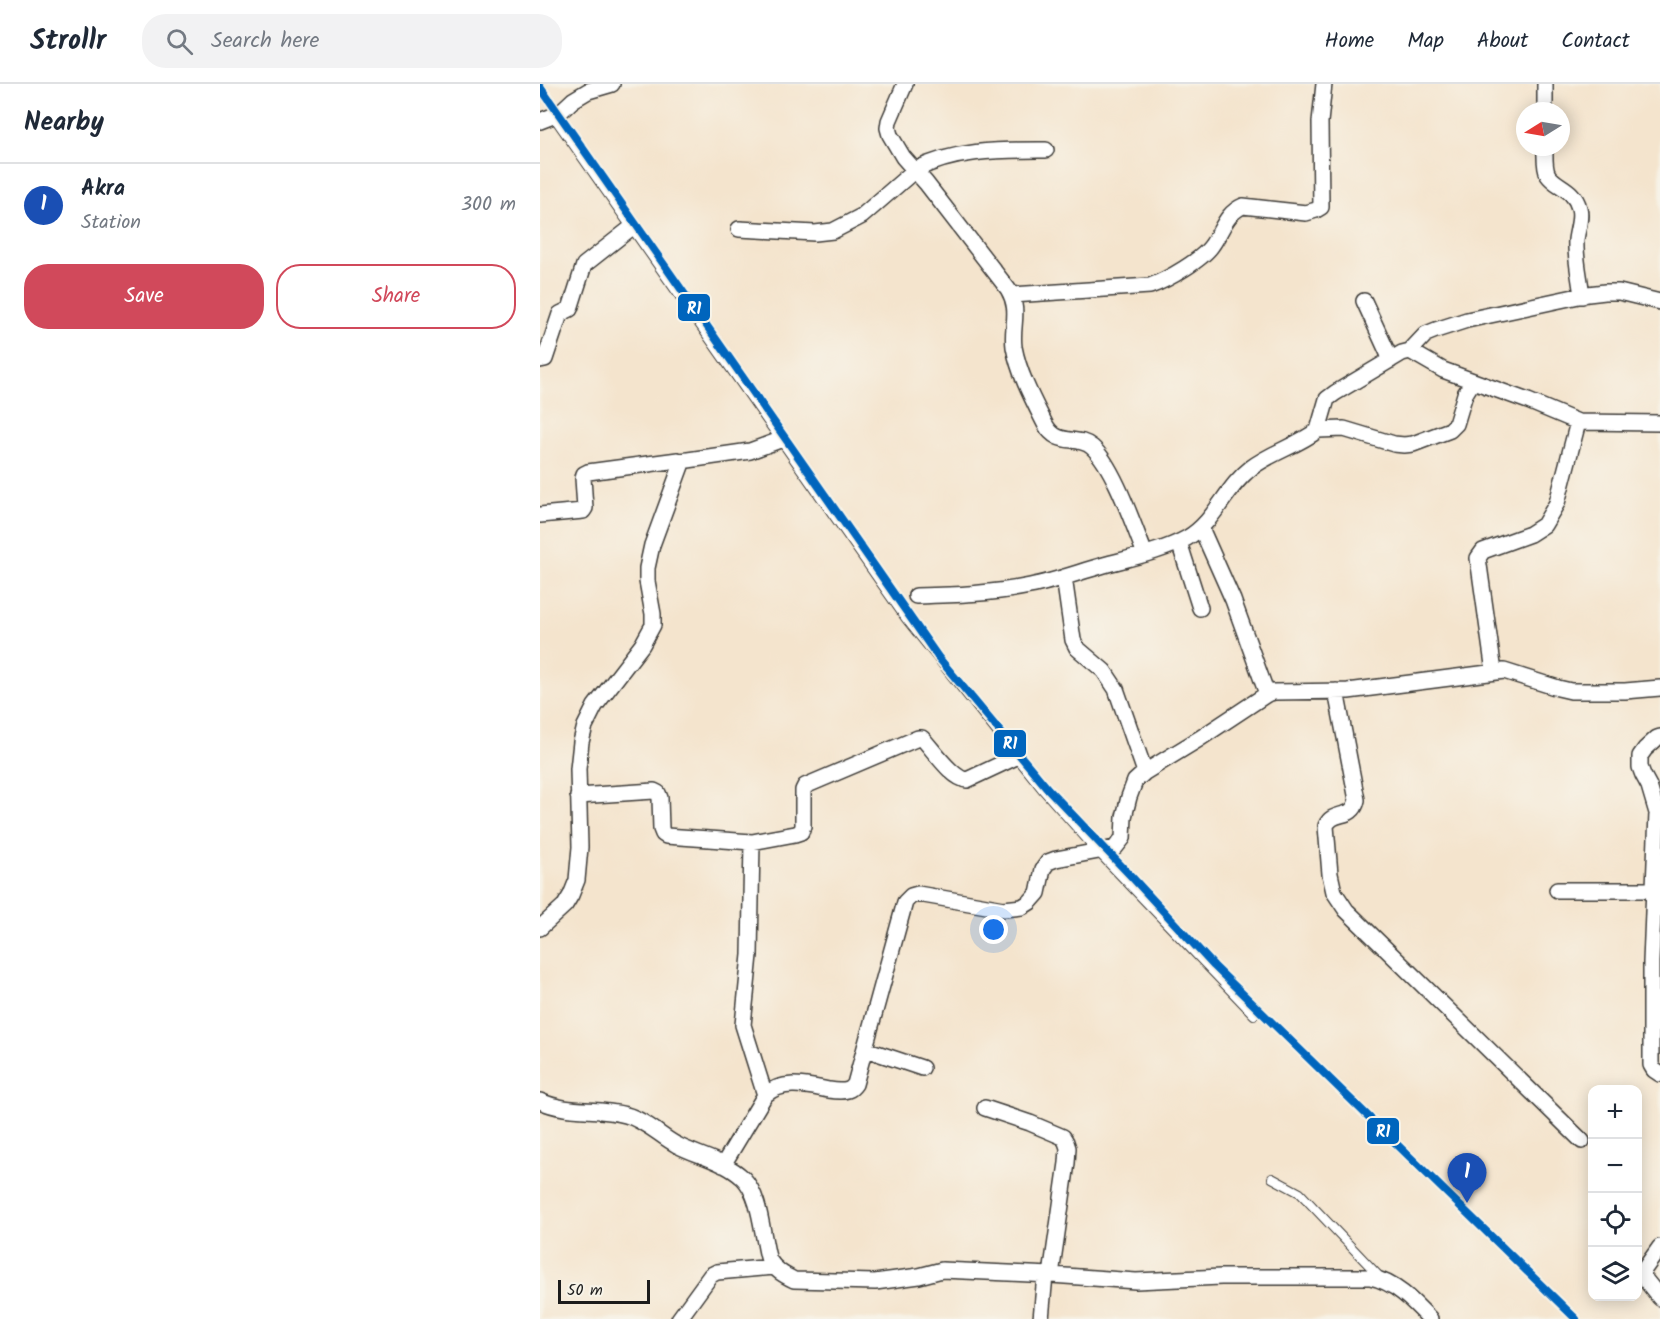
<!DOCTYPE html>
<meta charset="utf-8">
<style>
:root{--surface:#fff;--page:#f2f2f3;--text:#1f2937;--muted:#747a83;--line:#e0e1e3;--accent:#d1495b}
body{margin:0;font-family:Kalam,sans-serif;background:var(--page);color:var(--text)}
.controls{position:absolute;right:18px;bottom:18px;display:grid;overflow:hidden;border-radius:12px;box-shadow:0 3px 15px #0003}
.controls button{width:54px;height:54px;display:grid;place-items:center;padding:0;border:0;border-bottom:2px solid var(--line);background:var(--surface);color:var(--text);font:30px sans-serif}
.compass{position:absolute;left:976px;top:18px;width:54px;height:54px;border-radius:50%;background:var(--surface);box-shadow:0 3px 15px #0003;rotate:259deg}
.scale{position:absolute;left:18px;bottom:15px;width:92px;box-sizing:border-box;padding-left:6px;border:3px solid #1c1c1c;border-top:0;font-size:16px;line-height:21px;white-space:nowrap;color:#1c1c1c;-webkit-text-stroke:4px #f7f3e8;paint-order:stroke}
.you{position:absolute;left:454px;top:846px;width:21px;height:21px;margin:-15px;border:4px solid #fff;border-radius:50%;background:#1a73e8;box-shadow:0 0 0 9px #1a73e833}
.badge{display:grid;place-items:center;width:39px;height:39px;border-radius:50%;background:var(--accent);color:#fff;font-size:20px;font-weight:700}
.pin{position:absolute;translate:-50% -50px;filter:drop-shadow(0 2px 3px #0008)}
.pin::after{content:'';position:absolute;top:32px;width:21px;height:18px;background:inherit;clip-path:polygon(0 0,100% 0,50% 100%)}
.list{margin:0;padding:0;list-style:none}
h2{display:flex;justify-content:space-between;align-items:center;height:78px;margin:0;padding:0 24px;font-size:26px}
h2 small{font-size:20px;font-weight:400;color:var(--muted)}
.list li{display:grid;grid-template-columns:39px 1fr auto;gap:18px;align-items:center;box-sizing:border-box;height:84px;padding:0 24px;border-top:2px solid var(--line)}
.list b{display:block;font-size:22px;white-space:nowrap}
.list p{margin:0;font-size:20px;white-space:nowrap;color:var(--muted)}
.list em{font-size:20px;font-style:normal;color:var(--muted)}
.actions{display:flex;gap:12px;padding:18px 24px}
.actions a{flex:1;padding:14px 0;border:2px solid var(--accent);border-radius:24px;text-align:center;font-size:21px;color:var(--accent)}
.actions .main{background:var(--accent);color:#fff}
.icon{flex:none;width:33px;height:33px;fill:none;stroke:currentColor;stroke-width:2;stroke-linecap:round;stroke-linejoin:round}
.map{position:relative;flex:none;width:1120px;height:1235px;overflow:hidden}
header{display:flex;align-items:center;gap:36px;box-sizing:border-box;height:84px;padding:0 30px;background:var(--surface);border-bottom:2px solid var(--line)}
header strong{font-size:28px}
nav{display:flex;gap:33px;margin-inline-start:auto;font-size:21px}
.search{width:420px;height:54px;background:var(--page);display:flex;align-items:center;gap:15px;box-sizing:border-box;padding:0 21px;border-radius:24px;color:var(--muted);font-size:22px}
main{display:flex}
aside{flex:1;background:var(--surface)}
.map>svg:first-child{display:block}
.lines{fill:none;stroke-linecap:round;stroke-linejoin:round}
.lane-casing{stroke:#3c3a37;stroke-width:10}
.street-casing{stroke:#3c3a37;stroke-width:18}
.lane{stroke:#fff;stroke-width:8}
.street{stroke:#fff;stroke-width:15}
.rail-1-casing{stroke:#f7f3e8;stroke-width:12}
.rail-1{stroke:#0065bd;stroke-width:8}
.line-badge{stroke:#f7f3e8;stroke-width:2}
.badge-label{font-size:16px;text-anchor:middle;font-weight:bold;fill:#fff}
</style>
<header>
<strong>Strollr</strong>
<div class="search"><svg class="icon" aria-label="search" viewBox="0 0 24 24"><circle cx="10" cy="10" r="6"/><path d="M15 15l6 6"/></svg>Search here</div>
<nav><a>Home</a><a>Map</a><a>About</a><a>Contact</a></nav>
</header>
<main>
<aside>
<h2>Nearby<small></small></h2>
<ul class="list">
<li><span class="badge" style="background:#1a4fb4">1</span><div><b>Akra</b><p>Station</p></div><em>300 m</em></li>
</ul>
<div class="actions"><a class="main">Save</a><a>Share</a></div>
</aside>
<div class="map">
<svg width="1120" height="1235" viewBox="0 0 1120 1235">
<rect width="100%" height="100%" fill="#f7f3e8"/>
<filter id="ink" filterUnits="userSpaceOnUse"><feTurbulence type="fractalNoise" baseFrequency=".0167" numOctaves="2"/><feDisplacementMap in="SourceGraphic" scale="12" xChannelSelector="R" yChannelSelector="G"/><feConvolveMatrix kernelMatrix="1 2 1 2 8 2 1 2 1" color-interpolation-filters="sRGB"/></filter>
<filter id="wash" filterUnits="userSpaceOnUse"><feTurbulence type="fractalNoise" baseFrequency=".008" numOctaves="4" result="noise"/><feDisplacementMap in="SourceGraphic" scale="24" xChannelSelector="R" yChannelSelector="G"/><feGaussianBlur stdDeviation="1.35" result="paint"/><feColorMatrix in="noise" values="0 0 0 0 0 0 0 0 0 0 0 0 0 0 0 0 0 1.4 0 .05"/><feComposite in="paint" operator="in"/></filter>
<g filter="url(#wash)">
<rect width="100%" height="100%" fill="#f4e4cd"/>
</g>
<g filter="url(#ink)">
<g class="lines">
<defs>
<path id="lane" d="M13,32L366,535L502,705L558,768L714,931
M732,1094L760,1109L839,1192"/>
<path id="street" d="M365,0L349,37L348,44L350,51L363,73L386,99L468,205C481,227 471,241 474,263C479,290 493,316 505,340C518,364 537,350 552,363C574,382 594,443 605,470
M1005,27V0
M0,37L18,30L33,16L48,7L72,0
M1005,63C1005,71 1004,84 1008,91C1016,103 1034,104 1039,124C1042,134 1037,146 1036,156C1035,174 1040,194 1042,212
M199,145L275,149L293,147L322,132L375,86C416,65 461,66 506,66
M472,211L610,202C627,196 662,176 672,161C682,147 686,129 703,122L766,129L776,126L781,123L780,38L784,0
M824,217L851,276
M870,267L886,250L896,246L927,236L1048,210L1065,208H1079L1120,218
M0,276L5,275L20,230L30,225L44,181L91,144
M778,346L804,345L854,360L864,361L873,360L910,346L916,340L925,310L933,297
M141,377L210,367L240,356
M0,431L43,427L45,424L43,394L44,390L48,388L138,376L141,377V382L112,461L107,484V497L113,530V541L102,561L55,622L45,642L41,658L38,685L40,763L37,796L31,811L25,821L0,844
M661,444L693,516L727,610
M639,458L660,524
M524,493L533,556L537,564L564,587L576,605L605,688
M376,512C414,511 452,510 490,502C515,497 539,488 564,481C590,474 624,467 647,454C676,437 685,404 711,384C732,368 757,362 778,346L787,315L795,309L862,269L870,267L903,286L988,317L1038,338L1120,339
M954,588L938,474L943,467L990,450L1004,441L1017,419L1038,338
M796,607L817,716C813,737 793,725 786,742L790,790L794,808L806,826L1042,1057
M1120,653L1117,654L1105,665L1100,672V683L1103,691L1109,702L1117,729L1111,878V981L1114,986L1120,990
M38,712L114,707L118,709L120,714L121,745L123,750L126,752L212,758L255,750L261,748L263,742V706L265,702L378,654H382C393,665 412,695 427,696L476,673
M212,758L210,871L203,941L225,1011
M1017,806H1114
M325,965L382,984
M0,1017C29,1030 57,1023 86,1031C105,1036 120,1052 137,1061C158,1072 185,1077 203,1094C218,1109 221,1139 225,1159C226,1164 227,1171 229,1176C235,1186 244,1191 254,1196L335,1198L379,1192L402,1186L511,1191L596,1197L681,1193H830C855,1198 873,1217 890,1235
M445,1024L490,1039L523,1053L526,1058L528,1064L527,1079L511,1191
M183,1081L225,1011C243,995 268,1002 289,1006C295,1007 302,1008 308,1006C311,1005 313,1003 315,1000L365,818L371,812L378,810L464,825L482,823L490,818L498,809L503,785L508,778L516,775L575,764L583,754L584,733L589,713L595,697L605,688L659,655L727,610L734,608L808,607L964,587L1018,604L1031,607H1085L1120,604
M1120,1163L1103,1187L1104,1194L1120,1214
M139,1235L171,1191L177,1188L234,1183
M501,1235L505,1191"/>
</defs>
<!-- lane casing -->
<use href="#lane" class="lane-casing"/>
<!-- street casing -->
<use href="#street" class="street-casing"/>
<!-- lane -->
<use href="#lane" class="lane"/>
<!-- street -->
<use href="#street" class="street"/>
<defs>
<path id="rail-1" d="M0,3L398,573L508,705L590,791L674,882L1036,1235"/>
</defs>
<!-- rail-1 casing -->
<use href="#rail-1" class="rail-1-casing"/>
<!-- rail-1 -->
<use href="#rail-1" class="rail-1"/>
</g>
</g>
<g class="line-badge">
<rect x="137" y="209" width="34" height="29" rx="6" fill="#0065bd"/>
<rect x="453" y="645" width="34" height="29" rx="6" fill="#0065bd"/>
<rect x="826" y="1033" width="34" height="28" rx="6" fill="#0065bd"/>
</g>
<g class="badge-label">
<text x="154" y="230">R1</text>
<text x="470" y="665">R1</text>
<text x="843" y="1053">R1</text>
</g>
</svg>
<div class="controls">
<button>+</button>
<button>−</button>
<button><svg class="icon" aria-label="locate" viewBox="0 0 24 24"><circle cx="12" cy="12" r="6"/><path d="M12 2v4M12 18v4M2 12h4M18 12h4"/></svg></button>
<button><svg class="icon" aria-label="layers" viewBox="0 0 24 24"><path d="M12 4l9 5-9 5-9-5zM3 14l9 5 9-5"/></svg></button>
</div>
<svg class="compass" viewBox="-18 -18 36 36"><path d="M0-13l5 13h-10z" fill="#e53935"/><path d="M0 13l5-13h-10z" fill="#747a83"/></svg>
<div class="scale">50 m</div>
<div class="you"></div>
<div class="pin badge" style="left:927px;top:1119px;background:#1a4fb4">1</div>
</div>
</main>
